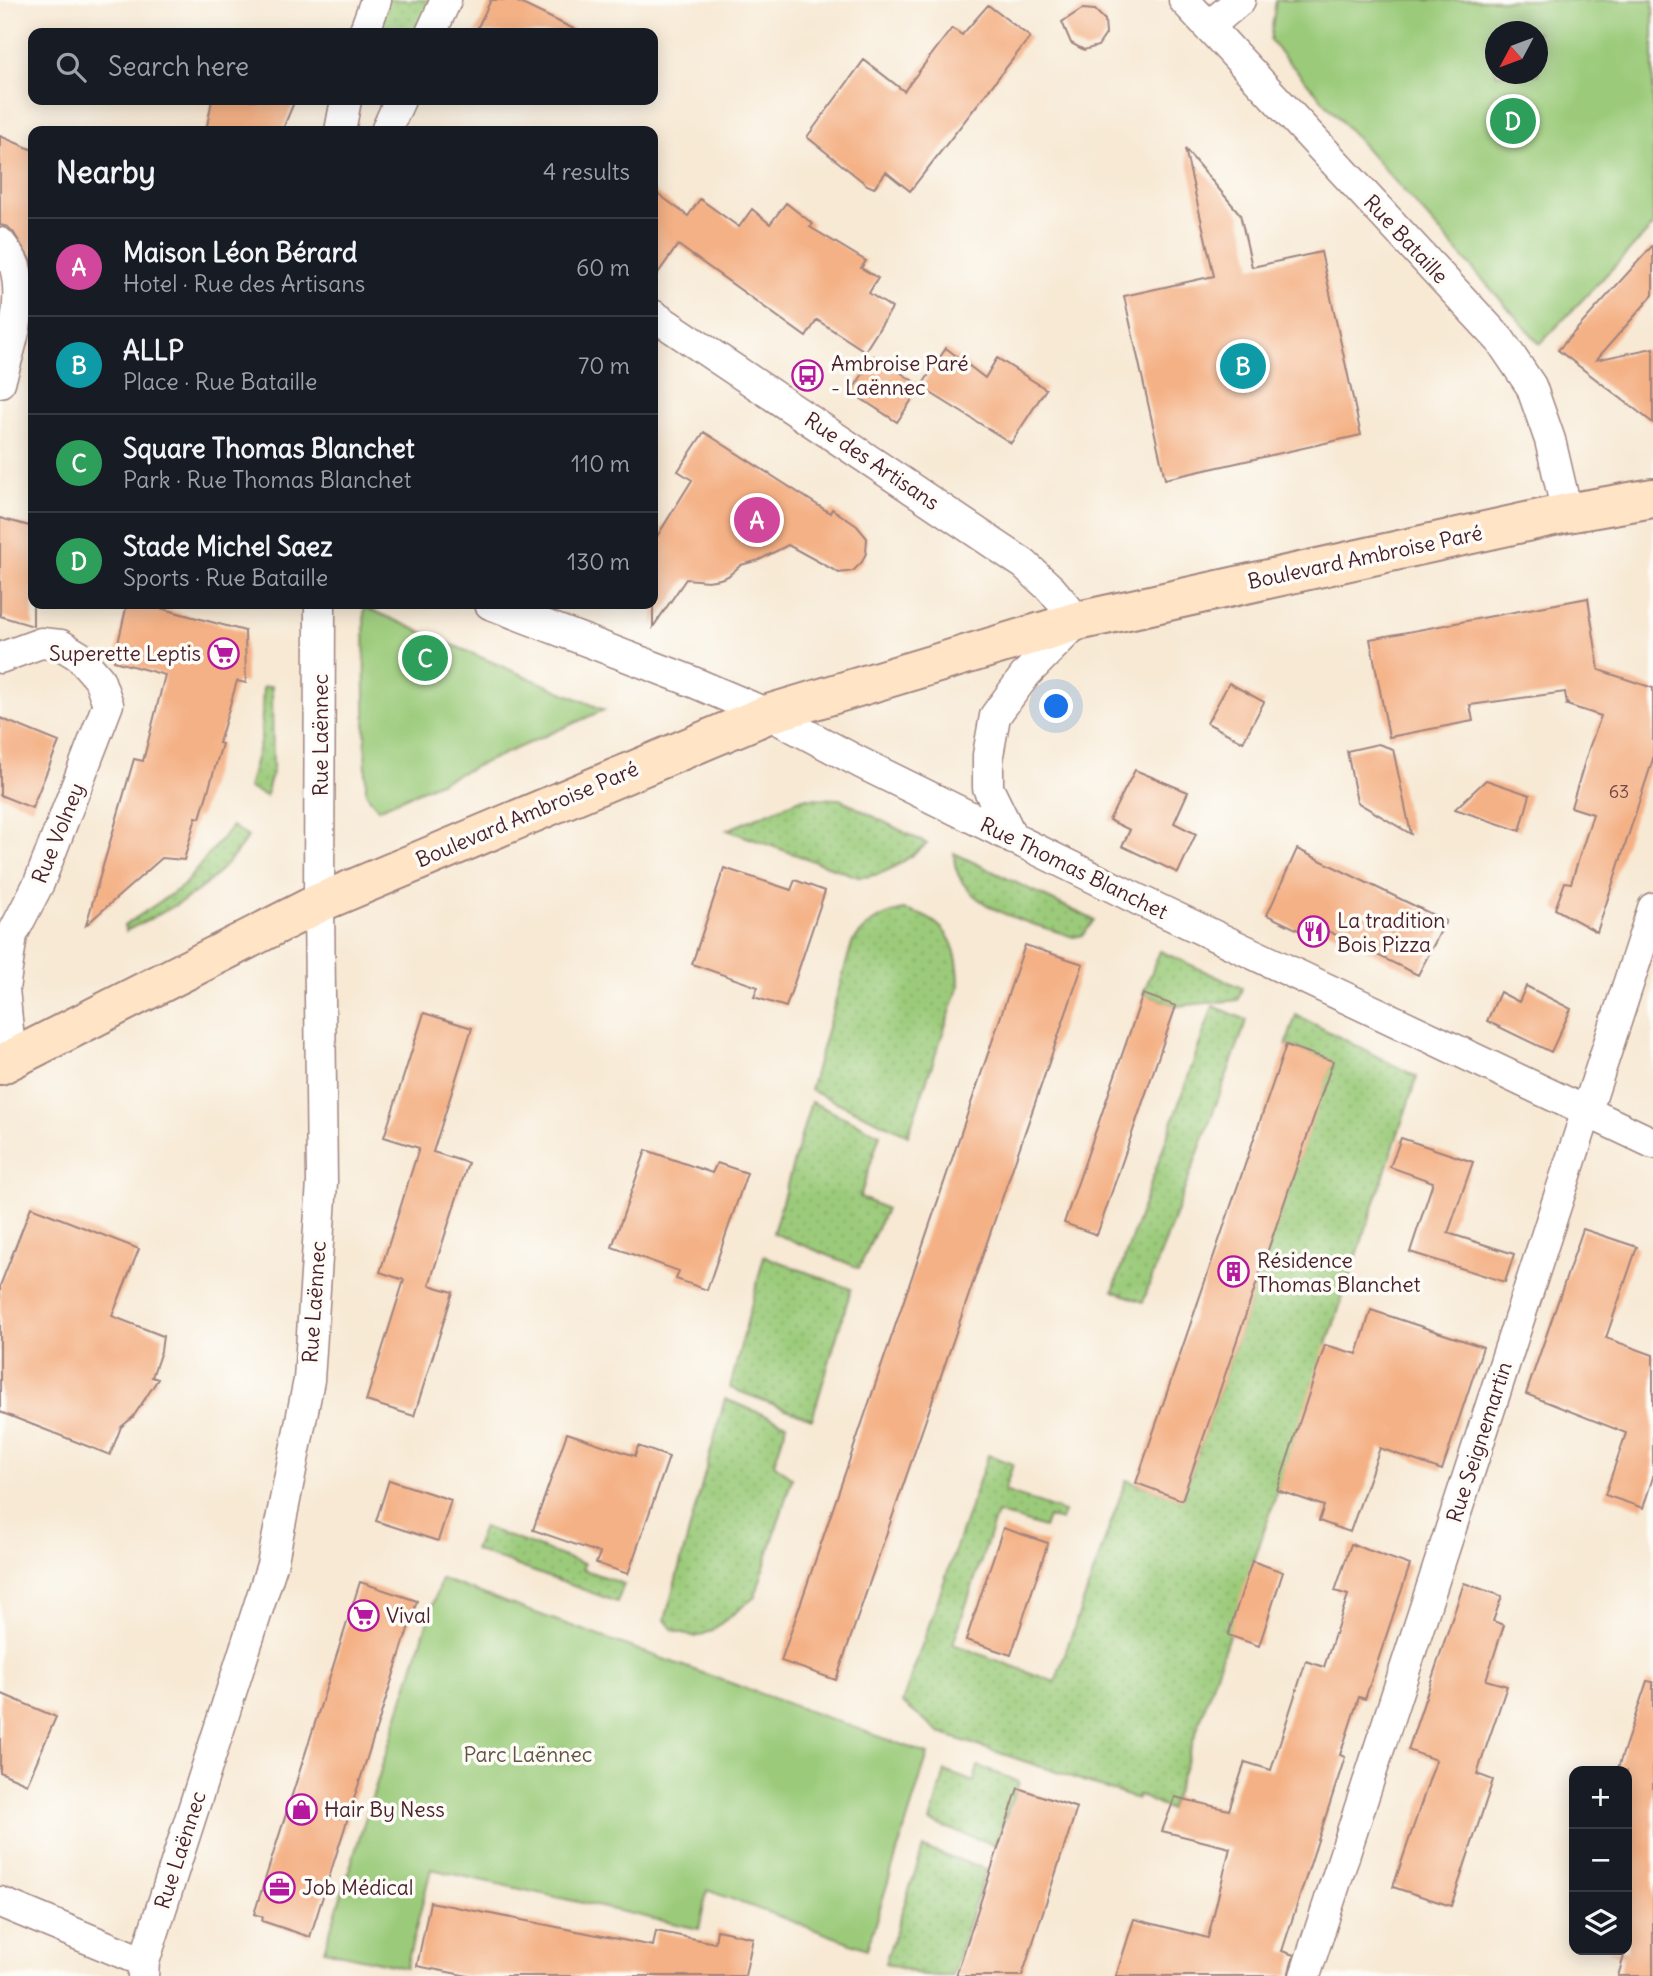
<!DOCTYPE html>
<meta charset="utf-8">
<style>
:root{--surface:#171b24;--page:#20242c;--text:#f1f3f6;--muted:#9ea1a6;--line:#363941;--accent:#2563eb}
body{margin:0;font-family:Delius,sans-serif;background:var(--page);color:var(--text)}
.controls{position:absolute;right:21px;bottom:21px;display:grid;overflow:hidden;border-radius:14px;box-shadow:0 4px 18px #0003}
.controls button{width:63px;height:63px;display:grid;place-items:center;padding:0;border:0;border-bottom:2px solid var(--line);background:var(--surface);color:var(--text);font:35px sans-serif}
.compass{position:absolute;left:1485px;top:21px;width:63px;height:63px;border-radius:50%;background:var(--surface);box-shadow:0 4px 18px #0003;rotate:229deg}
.you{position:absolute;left:1057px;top:707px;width:24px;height:24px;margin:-18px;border:5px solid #fff;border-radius:50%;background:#1a73e8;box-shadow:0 0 0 10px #1a73e833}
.badge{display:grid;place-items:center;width:46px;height:46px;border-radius:50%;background:var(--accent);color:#fff;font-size:23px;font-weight:700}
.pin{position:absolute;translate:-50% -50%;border:4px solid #fff;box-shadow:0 2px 7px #0006}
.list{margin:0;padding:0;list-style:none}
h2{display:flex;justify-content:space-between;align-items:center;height:91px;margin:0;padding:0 28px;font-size:30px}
h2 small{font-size:23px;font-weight:400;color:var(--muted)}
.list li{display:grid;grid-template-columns:46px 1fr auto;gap:21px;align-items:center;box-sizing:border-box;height:98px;padding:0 28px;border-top:2px solid var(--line)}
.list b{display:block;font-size:26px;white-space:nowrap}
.list p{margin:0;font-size:23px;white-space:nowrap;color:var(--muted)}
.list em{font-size:23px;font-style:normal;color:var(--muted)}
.icon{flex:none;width:38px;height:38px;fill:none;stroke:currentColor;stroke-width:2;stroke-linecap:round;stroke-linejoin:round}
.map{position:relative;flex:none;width:1653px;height:1976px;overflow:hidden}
.search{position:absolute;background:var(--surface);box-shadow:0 4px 18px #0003;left:28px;top:28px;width:630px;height:77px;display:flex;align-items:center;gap:18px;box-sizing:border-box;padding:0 24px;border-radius:14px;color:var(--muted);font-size:26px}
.panel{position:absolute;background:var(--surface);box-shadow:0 4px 18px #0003;left:28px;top:126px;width:630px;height:483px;border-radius:14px}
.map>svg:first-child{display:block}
.grass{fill:url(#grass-dots);stroke:#727552;stroke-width:2}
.park{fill:#9bcb7a;stroke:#727552;stroke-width:2;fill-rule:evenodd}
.building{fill:#f4b185}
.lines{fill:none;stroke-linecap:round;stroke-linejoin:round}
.street-casing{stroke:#a08480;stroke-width:33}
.secondary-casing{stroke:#a08480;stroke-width:42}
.street{stroke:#fff;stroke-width:30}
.secondary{stroke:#ffe4c6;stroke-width:38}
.labels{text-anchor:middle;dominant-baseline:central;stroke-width:7;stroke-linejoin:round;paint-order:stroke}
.number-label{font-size:18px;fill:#744442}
.street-label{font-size:21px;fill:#4a1f2b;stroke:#fdfcf7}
.poi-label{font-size:21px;fill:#4a1f2b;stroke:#fdfcf7;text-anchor:start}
.park-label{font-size:21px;fill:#625343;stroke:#fdfcf7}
</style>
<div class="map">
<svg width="1653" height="1976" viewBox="0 0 1653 1976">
<defs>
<pattern id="grass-dots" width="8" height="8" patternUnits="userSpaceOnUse" patternTransform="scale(1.75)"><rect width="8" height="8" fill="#9bcb7a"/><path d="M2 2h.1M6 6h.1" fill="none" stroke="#87ae6a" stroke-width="1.8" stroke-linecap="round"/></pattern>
</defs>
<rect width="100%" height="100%" fill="#fdfcf7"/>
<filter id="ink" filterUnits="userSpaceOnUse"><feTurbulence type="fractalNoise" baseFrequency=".0143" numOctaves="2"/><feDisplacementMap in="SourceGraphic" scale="14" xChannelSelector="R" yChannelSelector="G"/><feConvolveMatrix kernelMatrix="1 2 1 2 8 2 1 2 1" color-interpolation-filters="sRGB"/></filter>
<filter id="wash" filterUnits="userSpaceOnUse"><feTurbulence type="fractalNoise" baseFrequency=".00686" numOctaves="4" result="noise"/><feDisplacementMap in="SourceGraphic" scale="28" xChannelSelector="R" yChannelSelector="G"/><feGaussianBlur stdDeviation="1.57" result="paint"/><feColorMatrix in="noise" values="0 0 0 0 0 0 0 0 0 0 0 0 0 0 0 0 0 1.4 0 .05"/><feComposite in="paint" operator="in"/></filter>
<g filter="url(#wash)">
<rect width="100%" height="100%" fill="#f7e9d4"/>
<!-- grass -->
<path class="grass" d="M387,0H430V11L416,33H375Z
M272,686L273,769L266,796L248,788L261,739L263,687Z
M803,798L840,799L927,844C906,860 886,877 858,877L727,830Z
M232,826L248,837C211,890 183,902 126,931L124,926L183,886Z
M954,853L1094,920L1083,935L1073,937C1031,922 953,909 954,853Z
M903,910C947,918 959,945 959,986L908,1135L810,1090L852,943C869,922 876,917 903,910Z
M1160,951L1242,988L1238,1000L1176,1006L1143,994Z
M1213,1006L1247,1020L1143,1302L1113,1291Z
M1296,1015L1417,1077L1170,1810L1138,1795L1137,1799L940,1733L902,1703L988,1455L1013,1464L1004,1491L1064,1512L1061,1521L1048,1517L1044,1528L997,1513L953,1644L1055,1682L1126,1480L1182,1499L1332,1061L1286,1045Z
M811,1102L880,1134L860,1197L886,1209L859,1268L773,1233Z
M764,1256L851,1289L812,1419L730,1388Z
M725,1399L787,1424L774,1464L792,1478L755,1597L711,1631L696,1637L673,1630L665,1620Z
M483,1527L584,1564L582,1569L624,1584L617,1602L474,1550Z
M978,1766L1019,1782L995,1845L930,1822L945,1771L974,1782Z
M923,1848L986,1869L952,1976H925L885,1963Z"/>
<!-- park -->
<path class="park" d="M1276,0H1653V226L1540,344L1270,41ZM1496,32H1538V74H1496Z
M364,607L604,710L378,809L366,793Z
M441,1579L928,1754L867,1949L707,1890L699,1929L431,1869L406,1968L324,1950Z"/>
<g id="blocks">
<!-- building -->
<path class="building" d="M491,0H514L582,33H475Z
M988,5L1030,37L910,191L886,172L874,188L867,185L807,137L864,60L904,91L952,28L962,35Z
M1082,9L1095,10L1105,20L1106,34L1098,46L1084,50L1071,43L1062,22Z
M212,100H295L282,131H206Z
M0,136L33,150V265L14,233L8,227L0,225Z
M1185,149L1240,214L1252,267L1321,252L1361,435L1165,479L1124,296L1214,276Z
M653,190L688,216L700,199L739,227L752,209L770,224L786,203L813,224L810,227L866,261L861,268L878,278L869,293L892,308L865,351L817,320L806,337L678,245L653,280Z
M1653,245V295L1596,360L1653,348V423L1558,350Z
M946,348L985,378L997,358L1046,389L1011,443L921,387Z
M875,356L921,386L897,422L851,392Z
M704,432L830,513L832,509L857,526L867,538L866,553L862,562L853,571L839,573L788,545L759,560L741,565L728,576L720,579L708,581L686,579L653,627V543L692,480L678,471Z
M0,518L33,527V626L0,616Z
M1588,598L1599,670L1653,688V759L1597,932L1555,909L1565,882L1571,883L1593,814L1571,807L1589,748L1601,716L1567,705L1569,704H1567L1565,692L1470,705L1473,721L1389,737L1370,639Z
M127,604H145L245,631L246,683L237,681L219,743L222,744L200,818L196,817L184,860L162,858L86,925L134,759L143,761L165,675L114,661Z
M1229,683L1264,702L1243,742L1207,723Z
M0,718L59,742L32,808L0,795Z
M1378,744L1393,749L1411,834L1357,802L1347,751Z
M1135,770L1188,792L1174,823L1196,834L1178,873L1122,846L1130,830L1109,820Z
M1486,780L1530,795L1520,831L1455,809Z
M1297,849L1446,921L1418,975L1322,928L1317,939L1267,915Z
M724,868L791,890L795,880L825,891L786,1007L754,997L758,987L692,964Z
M1025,945L1083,964L836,1680L781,1661Z
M1526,986L1571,1009L1551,1052L1487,1021L1500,992L1519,1002Z
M1143,994L1176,1006L1097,1235L1064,1223Z
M424,1013L472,1028L433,1152L468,1163L429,1285L453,1292L414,1416L366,1401L404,1280L380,1272L419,1148L384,1137Z
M1286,1045L1333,1061L1182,1500L1136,1483Z
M1401,1138L1473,1162L1448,1233L1514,1254L1505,1282L1410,1252L1433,1182L1390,1167Z
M646,1150L712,1173L717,1163L747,1173L707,1290L676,1279L679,1271L612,1247Z
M31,1207L139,1249L112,1316L163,1336L161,1351L152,1377L158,1379L133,1417L121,1427L110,1455L0,1412V1286Z
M1583,1229L1637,1247L1606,1338L1653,1355V1477L1643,1508L1605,1495L1626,1433L1526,1394Z
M1371,1310L1483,1347L1442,1470L1380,1448L1350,1532L1319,1521L1324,1506L1277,1490L1325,1345L1357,1354Z
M567,1433L635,1456L638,1446L669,1457L628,1574L596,1563L600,1553L533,1530Z
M389,1480L451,1500L438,1541L376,1521Z
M1003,1528L1048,1543L1011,1655L966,1640Z
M1351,1544L1410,1565L1365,1699L1359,1697L1340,1755L1345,1757L1282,1951L1294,1955L1288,1976H1116L1134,1919L1208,1938L1230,1848L1162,1831L1175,1797L1229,1810L1245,1762L1271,1770L1306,1661L1324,1667L1348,1595L1335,1591Z
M1252,1561L1283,1572L1259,1646L1228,1635Z
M360,1582L417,1601L310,1937L262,1921L263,1917L254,1914Z
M1464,1583L1502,1596L1493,1621L1504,1625L1486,1680L1507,1686L1477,1774L1493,1780L1451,1906L1393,1887L1436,1760L1408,1750Z
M1647,1681L1653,1682V1976H1618L1624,1956L1606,1950H1627V1771H1617Z
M0,1693L56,1717L27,1784L0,1772Z
M1018,1788L1077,1808L1022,1976H956Z
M430,1902L653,1946L656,1931L715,1943L717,1930L753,1938L745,1976H468L417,1966Z"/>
</g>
</g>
<g filter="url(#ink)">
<use href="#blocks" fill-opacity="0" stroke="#a08480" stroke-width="2"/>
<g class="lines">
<defs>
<path id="street" d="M1184,0L1500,340L1531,386L1550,440L1567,513
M1208,27L1240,0
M364,33L376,0
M431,33L446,0
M340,131L346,100
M386,131L400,100
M0,243C5,250 13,259 15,267C25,304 11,347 0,382
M653,315L1024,564L1051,589L1078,621L1026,674L995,716L988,755V788L1013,839
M490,604L686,679L768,714L861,763L1139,900L1653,1143
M0,658L41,643L61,645L79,656L99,679L108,704L39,883L12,935L4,989L11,1060
M0,1902L144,1962
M143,1976L144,1962L272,1565L309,1380L322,1182L319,903L320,604
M1305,1976L1653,908"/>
<path id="secondary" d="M0,1065L319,903L768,714L1078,621L1567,513L1653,498"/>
</defs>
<!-- street casing -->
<use href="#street" class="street-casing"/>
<!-- secondary casing -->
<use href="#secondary" class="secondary-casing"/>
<!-- street -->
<use href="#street" class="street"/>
<!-- secondary -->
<use href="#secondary" class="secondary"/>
</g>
</g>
<!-- icons -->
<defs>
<symbol id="bus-ring" viewBox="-11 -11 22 22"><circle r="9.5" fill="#fdfcf7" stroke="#b5179e" stroke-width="1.5"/><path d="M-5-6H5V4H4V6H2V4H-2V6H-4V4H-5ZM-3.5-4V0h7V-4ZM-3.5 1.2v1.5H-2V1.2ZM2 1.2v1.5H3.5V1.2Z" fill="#b5179e"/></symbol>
<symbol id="supermarket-ring" viewBox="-11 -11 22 22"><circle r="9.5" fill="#fdfcf7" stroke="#b5179e" stroke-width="1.5"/><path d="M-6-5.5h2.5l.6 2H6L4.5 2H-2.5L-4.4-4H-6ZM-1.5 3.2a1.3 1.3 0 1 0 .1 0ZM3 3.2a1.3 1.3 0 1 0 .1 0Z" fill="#b5179e"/></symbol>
<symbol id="restaurant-ring" viewBox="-11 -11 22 22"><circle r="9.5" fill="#fdfcf7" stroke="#b5179e" stroke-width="1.5"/><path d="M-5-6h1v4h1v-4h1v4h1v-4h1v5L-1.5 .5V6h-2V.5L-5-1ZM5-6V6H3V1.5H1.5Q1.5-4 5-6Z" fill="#b5179e"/></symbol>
<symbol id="building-ring" viewBox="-11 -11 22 22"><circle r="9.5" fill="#fdfcf7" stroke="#b5179e" stroke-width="1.5"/><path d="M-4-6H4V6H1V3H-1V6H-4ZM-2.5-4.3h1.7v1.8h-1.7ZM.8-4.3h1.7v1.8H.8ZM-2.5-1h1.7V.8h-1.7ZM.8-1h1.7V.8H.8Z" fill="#b5179e"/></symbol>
<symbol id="shop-ring" viewBox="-11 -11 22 22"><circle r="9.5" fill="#fdfcf7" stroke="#b5179e" stroke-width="1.5"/><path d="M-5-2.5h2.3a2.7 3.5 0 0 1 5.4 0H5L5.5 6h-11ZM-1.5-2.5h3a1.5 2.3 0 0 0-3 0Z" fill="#b5179e"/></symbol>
<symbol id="office-ring" viewBox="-11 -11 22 22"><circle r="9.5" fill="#fdfcf7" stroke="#b5179e" stroke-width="1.5"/><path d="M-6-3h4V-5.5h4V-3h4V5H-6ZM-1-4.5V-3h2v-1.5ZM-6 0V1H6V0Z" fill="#b5179e"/></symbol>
</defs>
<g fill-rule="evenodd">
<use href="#bus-ring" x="790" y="358" width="35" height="35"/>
<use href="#supermarket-ring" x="206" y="636" width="35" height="35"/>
<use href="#restaurant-ring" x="1296" y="914" width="35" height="35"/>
<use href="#building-ring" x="1216" y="1254" width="35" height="35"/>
<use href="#supermarket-ring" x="346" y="1598" width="35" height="35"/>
<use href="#shop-ring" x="284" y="1792" width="35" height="35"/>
<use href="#office-ring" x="262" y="1870" width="35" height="35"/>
</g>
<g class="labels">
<!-- number labels -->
<g class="number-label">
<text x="1619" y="791">63</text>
</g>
<!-- street labels -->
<g class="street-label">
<text transform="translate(1406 239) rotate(47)">Rue Bataille</text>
<text transform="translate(872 461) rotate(34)">Rue des Artisans</text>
<text transform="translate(1365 557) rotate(-12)">Boulevard Ambroise Paré</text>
<text transform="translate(320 735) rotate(-90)">Rue Laënnec</text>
<text transform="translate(527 814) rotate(-23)">Boulevard Ambroise Paré</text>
<text transform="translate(58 833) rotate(-68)">Rue Volney</text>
<text transform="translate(1074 868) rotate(26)">Rue Thomas Blanchet</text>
<text transform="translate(314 1302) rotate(-86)">Rue Laënnec</text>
<text transform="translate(1479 1442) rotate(-72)">Rue Seignemartin</text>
<text transform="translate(180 1850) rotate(-72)">Rue Laënnec</text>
</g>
<!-- poi labels -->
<g class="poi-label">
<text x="831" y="363">Ambroise Paré<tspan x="831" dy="24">- Laënnec</tspan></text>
<text x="201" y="653" text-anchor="end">Superette Leptis</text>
<text x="1337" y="920">La tradition<tspan x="1337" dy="24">Bois Pizza</tspan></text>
<text x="1257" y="1260">Résidence<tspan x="1257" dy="24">Thomas Blanchet</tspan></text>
<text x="386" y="1615">Vival</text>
<text x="324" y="1809">Hair By Ness</text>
<text x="302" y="1887">Job Médical</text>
</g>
<!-- park labels -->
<g class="park-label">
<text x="528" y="1754">Parc Laënnec</text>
</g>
</g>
</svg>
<div class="controls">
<button>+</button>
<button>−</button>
<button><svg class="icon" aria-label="layers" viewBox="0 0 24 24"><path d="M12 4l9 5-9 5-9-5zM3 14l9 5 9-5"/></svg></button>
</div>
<svg class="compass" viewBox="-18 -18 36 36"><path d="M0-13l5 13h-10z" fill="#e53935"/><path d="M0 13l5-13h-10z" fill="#9ea1a6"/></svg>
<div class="you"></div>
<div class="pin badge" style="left:757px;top:520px;background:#d1479c">A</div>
<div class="pin badge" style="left:1243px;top:366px;background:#0f9aa8">B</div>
<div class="pin badge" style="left:425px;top:658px;background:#2e9e5b">C</div>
<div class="pin badge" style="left:1513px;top:121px;background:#2e9e5b">D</div>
<div class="search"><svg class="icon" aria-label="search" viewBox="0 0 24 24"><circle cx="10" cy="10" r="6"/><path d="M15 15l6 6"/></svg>Search here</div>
<section class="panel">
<h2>Nearby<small>4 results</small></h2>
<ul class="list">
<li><span class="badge" style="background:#d1479c">A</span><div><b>Maison Léon Bérard</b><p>Hotel · Rue des Artisans</p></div><em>60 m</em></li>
<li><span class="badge" style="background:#0f9aa8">B</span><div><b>ALLP</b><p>Place · Rue Bataille</p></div><em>70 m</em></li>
<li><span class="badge" style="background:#2e9e5b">C</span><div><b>Square Thomas Blanchet</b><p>Park · Rue Thomas Blanchet</p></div><em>110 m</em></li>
<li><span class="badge" style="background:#2e9e5b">D</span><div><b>Stade Michel Saez</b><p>Sports · Rue Bataille</p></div><em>130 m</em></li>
</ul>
</section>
</div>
